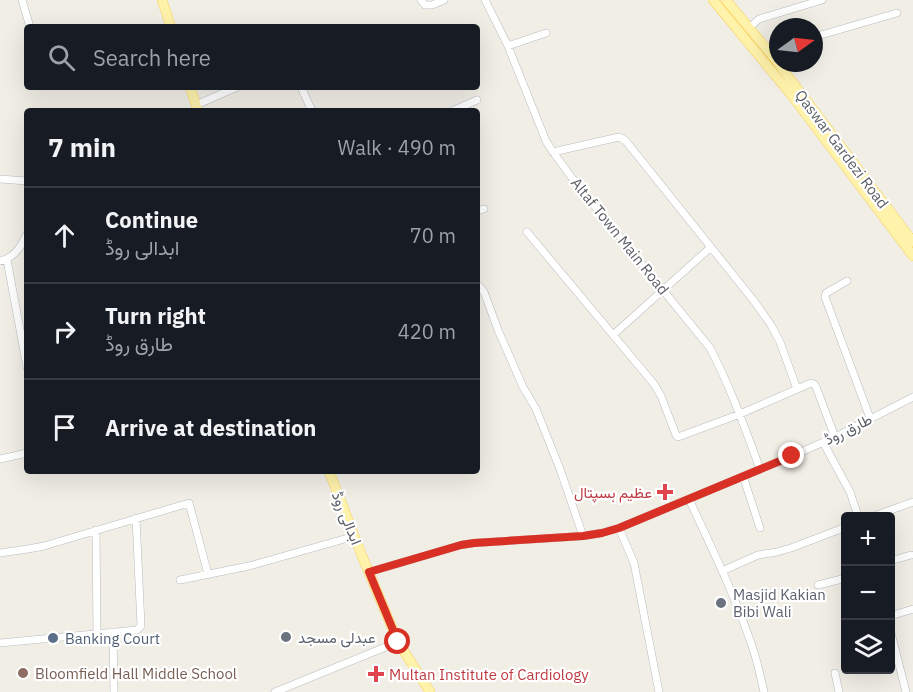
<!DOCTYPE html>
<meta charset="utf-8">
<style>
:root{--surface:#171b24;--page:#242831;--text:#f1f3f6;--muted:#9ea1a6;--line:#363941}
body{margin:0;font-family:"IBM Plex Sans",Vazirmatn,sans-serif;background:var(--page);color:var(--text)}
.controls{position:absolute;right:18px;bottom:18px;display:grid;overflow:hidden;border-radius:6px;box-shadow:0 6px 24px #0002}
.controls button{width:54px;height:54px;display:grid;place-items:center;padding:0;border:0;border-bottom:2px solid var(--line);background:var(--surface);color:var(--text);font:30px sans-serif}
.compass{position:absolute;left:769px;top:18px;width:54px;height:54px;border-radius:50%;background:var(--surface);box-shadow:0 6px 24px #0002;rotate:75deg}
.stop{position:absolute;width:18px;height:18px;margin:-14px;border:4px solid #d93025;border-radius:50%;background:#fff}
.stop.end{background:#d93025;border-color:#fff;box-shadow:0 2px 6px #0008}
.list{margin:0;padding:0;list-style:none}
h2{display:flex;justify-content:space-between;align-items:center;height:78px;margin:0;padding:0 24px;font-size:26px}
h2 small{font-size:20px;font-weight:400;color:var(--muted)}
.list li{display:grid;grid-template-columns:39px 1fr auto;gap:18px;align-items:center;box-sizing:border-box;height:96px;padding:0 24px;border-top:2px solid var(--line)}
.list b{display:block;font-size:22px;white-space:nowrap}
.list p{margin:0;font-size:20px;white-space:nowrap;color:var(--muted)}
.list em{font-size:20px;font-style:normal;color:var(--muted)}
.icon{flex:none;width:33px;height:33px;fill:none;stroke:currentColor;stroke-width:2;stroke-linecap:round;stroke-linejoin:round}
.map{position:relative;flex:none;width:913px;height:692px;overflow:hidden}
.search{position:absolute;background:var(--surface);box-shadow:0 6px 24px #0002;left:24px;top:24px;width:456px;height:66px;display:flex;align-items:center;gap:15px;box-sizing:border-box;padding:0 21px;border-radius:6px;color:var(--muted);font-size:22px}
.panel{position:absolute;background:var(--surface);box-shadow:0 6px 24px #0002;left:24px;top:108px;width:456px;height:366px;border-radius:6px}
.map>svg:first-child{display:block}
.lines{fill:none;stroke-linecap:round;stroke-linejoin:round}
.minor-casing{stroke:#b8bbc0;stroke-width:8}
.major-casing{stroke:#facf54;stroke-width:10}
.minor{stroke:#fff;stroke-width:7}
.major{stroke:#fff3ac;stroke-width:9}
.route{stroke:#d93025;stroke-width:8}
.health-dot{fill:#e0444e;stroke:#fff;stroke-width:2}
.worship-dot{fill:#6b7280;stroke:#fff;stroke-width:2}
.service-dot{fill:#5c6f8a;stroke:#fff;stroke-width:2}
.education-dot{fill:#8d6e63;stroke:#fff;stroke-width:2}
.labels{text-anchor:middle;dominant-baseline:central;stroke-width:4.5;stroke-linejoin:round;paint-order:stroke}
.street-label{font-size:15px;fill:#5d6167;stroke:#fff}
.health-label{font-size:15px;fill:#be3a42;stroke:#fff;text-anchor:end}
.worship-label{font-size:15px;fill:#5b616d;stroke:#fff;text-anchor:start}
.service-label{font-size:15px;fill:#4e5e75;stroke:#fff;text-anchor:start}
.education-label{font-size:15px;fill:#785e54;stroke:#fff;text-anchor:start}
</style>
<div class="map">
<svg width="913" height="692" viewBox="0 0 913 692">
<rect width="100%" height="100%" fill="#f0eee5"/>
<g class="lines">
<defs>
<path id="minor" d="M22,0L30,27
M421,0L425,5H432L444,0
M485,0L508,46L546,141L553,152L572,178L710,348C730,386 745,428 760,469
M749,28L759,19L822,0
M814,37L897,13
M508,46L546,33
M774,48L778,47
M301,87L312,111
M196,105L237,87
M452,111L477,100
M553,152L619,137L625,140L754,301L771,325L780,342L797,389
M0,179L27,181
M477,211L484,209
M527,232L654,384L661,396L676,435L678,437L740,414L811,383L814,384L816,387L835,437
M7,260L27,367
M0,261C14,258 21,247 27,234
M847,281L826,293L825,297L870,418
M477,286H479L484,292L498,330L523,387L536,409L560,469L583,536
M613,335L711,247
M823,442L850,492L858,516
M0,459L27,453
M743,476L760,528
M689,499C712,549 737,599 754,652C758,665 761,679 764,692
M874,516L913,502
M619,528L634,563L659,692
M96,530L97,634
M0,553L28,549L44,546L189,503L208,574
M890,561L911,555
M722,571L758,555L777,552L791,548L846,527
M369,572L461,545L474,543L583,536L601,533L619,528L792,456L835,437L913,397
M180,580L249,566L355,536
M818,585L846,578
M890,616L913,609
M890,629L906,692
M113,632L114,692
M0,643L137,630L141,626L136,518
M835,673L839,692
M275,692L398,642"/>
<path id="major" d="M162,0L171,27
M713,0L790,93L913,256
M726,0L775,59L913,242
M190,87L198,111
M329,471L362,556L398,642L430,692"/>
</defs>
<!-- minor casing -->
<use href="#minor" class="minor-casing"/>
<!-- major casing -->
<use href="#major" class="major-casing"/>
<!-- minor -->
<use href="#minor" class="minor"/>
<!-- major -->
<use href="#major" class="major"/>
</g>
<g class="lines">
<!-- route -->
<path class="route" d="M398,642L369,572L461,545L474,543L583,536L602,533L619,528L792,456"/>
</g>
<!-- markers -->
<g class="health-dot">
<path d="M662 483h6v6h6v6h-6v6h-6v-6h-6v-6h6z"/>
<path d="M373 665h6v6h6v6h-6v6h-6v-6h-6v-6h6z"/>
</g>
<g class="worship-dot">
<circle cx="721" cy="603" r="6"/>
<circle cx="286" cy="637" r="6"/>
</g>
<circle class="service-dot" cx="53" cy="638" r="6"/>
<circle class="education-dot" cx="23" cy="673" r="6"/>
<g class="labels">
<!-- street labels -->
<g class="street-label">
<text transform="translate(842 149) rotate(53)">Qaswar Gardezi Road</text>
<text transform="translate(620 236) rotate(51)">Altaf Town Main Road</text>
<text transform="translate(848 429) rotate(-26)">طارق روڈ</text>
<text transform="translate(347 518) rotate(68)">ابدالی روڈ</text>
</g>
<!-- health labels -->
<g class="health-label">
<text x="652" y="492">عظیم ہسپتال</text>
<text x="389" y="674" text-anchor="start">Multan Institute of Cardiology</text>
</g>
<!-- worship labels -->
<g class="worship-label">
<text x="733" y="594">Masjid Kakian<tspan x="733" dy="17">Bibi Wali</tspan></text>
<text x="298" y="637">عبدلی مسجد</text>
</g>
<!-- service labels -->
<g class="service-label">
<text x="65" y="638">Banking Court</text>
</g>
<!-- education labels -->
<g class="education-label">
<text x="35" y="673">Bloomfield Hall Middle School</text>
</g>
</g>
</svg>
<div class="controls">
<button>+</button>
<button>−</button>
<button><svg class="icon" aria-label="layers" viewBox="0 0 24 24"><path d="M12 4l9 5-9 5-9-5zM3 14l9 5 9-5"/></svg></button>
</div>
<svg class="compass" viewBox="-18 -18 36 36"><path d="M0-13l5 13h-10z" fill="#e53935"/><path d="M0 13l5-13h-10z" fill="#9ea1a6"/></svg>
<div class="stop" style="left:398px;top:642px"></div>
<div class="stop end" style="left:792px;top:456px"></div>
<div class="search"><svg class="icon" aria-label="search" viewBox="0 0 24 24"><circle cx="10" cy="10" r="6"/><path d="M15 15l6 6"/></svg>Search here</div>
<section class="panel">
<h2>7 min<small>Walk · 490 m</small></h2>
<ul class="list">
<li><svg class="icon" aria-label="ahead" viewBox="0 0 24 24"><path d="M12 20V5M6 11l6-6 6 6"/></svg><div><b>Continue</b><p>ابدالی روڈ</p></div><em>70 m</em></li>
<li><svg class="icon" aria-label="right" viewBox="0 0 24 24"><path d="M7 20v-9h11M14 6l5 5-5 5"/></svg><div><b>Turn right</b><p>طارق روڈ</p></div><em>420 m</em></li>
<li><svg class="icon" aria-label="arrive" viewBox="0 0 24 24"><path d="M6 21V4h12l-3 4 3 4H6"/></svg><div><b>Arrive at destination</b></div></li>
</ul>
</section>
</div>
